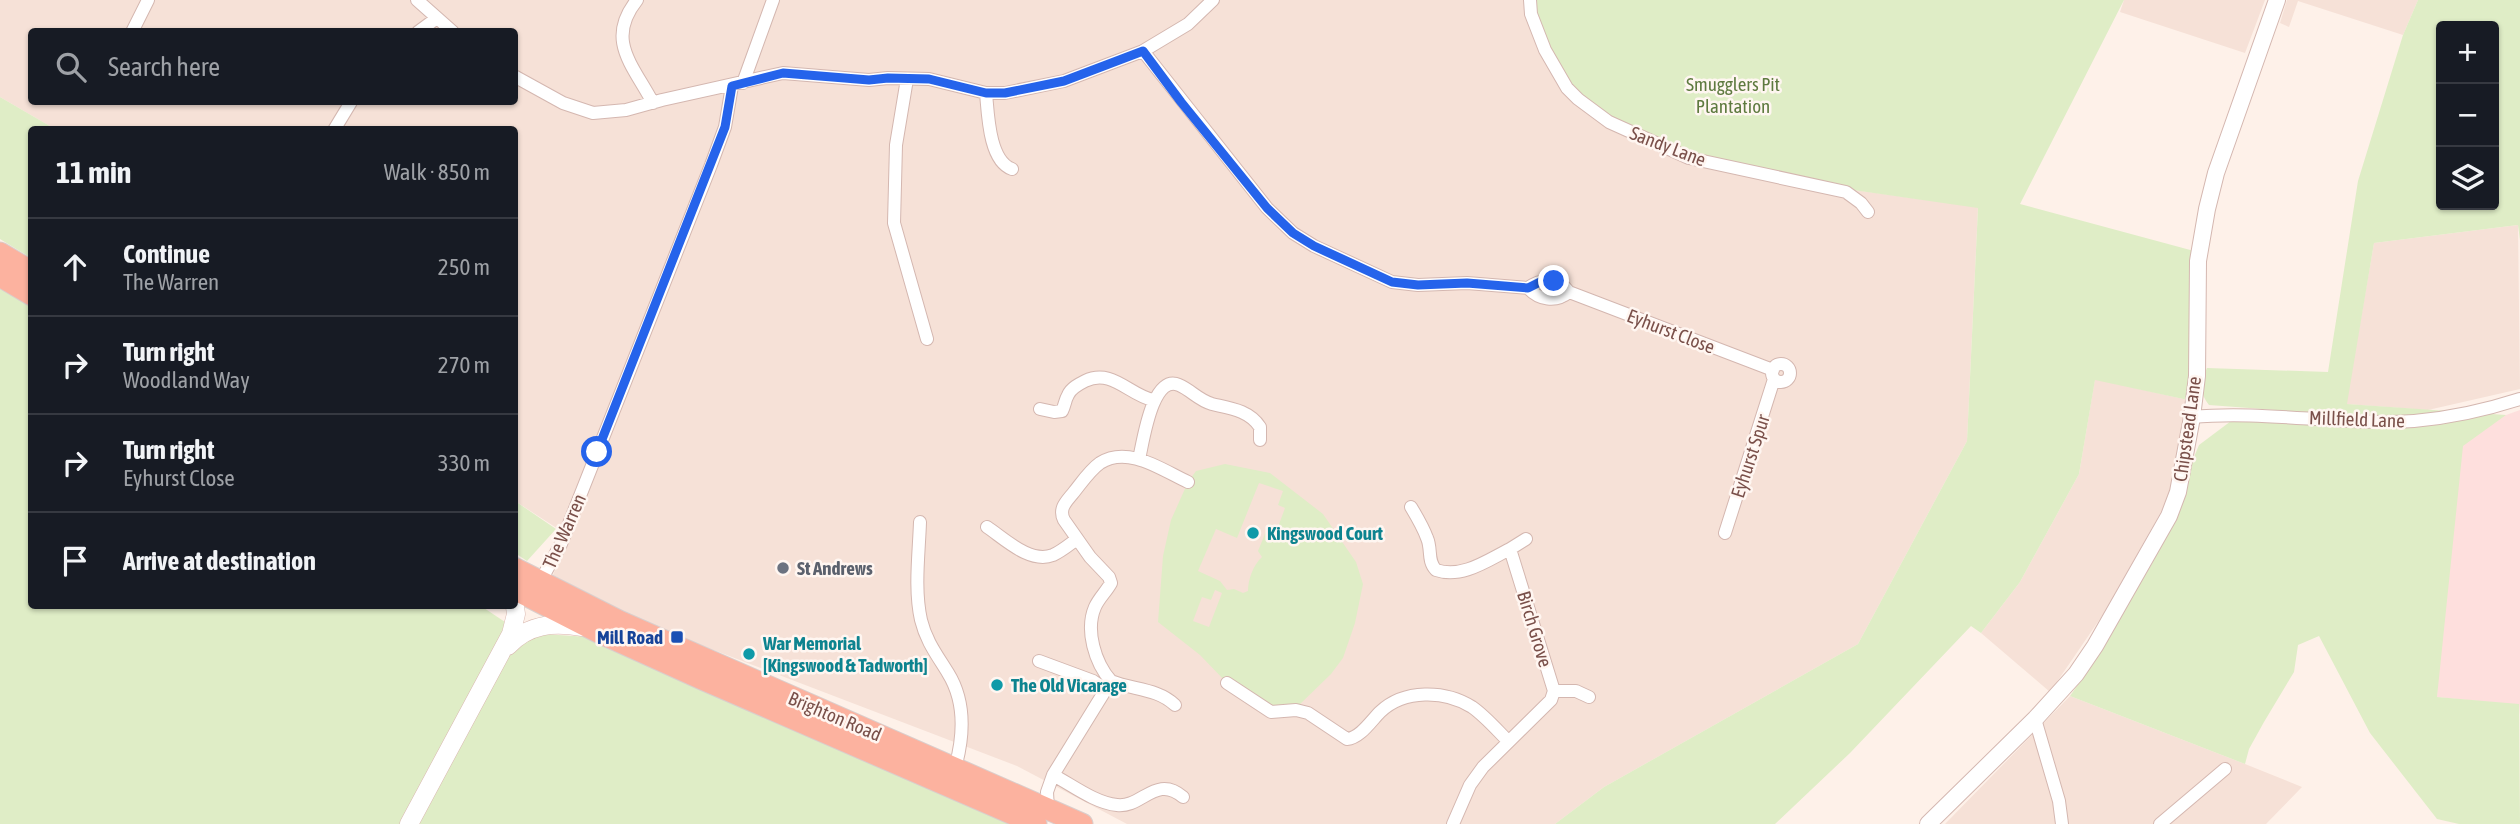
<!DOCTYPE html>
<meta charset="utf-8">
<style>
:root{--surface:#171b24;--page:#20242c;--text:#f1f3f6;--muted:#9ea1a6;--line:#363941}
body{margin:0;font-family:"Asap Condensed",sans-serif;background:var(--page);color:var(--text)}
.controls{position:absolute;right:21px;top:21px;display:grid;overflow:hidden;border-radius:7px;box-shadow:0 2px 5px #0004}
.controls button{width:63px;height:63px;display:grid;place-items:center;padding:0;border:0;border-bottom:2px solid var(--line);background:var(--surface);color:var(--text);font:35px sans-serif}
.stop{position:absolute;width:21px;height:21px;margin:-16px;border:5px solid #2563eb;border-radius:50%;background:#fff}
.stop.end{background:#2563eb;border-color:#fff;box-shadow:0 2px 7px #0008}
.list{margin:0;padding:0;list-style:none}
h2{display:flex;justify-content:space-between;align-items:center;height:91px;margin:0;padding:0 28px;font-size:30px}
h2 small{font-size:23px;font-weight:400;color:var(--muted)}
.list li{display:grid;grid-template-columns:46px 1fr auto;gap:21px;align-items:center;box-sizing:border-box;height:98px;padding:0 28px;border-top:2px solid var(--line)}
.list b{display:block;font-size:26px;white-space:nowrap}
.list p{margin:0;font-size:23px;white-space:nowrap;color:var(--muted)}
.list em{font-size:23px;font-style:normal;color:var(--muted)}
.icon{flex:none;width:38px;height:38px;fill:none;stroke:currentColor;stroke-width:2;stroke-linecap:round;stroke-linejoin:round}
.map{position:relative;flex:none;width:2520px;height:824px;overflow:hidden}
.search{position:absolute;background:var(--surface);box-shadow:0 2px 5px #0004;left:28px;top:28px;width:490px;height:77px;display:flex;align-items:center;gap:18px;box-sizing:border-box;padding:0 24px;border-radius:7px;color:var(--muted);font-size:26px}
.panel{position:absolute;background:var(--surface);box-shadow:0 2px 5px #0004;left:28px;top:126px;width:490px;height:483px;border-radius:7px}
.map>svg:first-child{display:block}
.residential{fill:#f6e1d7;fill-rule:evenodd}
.commercial{fill:#fedfdd}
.green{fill:#dfedc6;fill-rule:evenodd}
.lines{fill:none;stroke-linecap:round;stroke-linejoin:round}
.minor-casing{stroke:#d4b7b0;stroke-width:14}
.tertiary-casing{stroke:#d4b7b0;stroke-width:18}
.secondary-casing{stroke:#d9b8b0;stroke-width:19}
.trunk-casing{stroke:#dacecc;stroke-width:23}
.minor{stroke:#fff;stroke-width:12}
.tertiary{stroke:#fff;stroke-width:16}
.secondary{stroke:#fff;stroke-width:18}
.trunk{stroke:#fcb29f;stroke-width:21}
.route{stroke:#2563eb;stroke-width:9}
.culture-dot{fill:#0f9aa8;stroke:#fff6f1;stroke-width:2.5}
.worship-dot{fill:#6b7280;stroke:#fff6f1;stroke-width:2.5}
.transit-dot{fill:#1a4fb4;stroke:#fff6f1;stroke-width:2.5}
.labels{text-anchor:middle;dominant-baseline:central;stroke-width:5;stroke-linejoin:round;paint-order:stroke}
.park-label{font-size:19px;fill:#5e7a3f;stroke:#fff6f1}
.street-label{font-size:19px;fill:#7a504a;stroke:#fff6f1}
.culture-label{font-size:19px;font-weight:bold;fill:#0d838f;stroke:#fff6f1;text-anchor:start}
.worship-label{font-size:19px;font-weight:bold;fill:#5b616d;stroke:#fff6f1;text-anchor:start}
.transit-label{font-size:19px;font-weight:bold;fill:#164399;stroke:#fff6f1;text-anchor:end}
</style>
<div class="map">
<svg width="2520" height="824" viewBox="0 0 2520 824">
<rect width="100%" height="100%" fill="#fef1e9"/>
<!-- residential -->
<path class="residential" d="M0,0H1530L1832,187L1978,207L1967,441L1858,644L1604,787L1555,824H1127L1017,766L703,646L625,612L553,575L569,536L515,501L514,130L55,129L0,97ZM32,32H514V102H32Z
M2124,0H2265L2245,53L2120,12Z
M2287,0H2418L2403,35L2298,1L2289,27L2280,23Z
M2518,225L2520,389L2428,410L2346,404L2374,243Z
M2095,379L2188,400L2175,477L2167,501L2106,610L2050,692L1981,633L2020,582L2079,474Z
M2070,696L2245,764L2302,787L2266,824H1945Z"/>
<!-- commercial -->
<path class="commercial" d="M2520,410V715L2519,705L2437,697L2447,427L2506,415Z"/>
<!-- green -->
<path class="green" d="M1530,0H2124L2020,204L2194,251L2188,400L2095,380L2079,474L2020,582L1981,633L1971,626L1850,753L1775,824H1555L1604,787L1858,644L1967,441L1978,208L1832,187L1689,158L1609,122L1567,88Z
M2418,0H2520V240L2518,225L2374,243L2347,404L2506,415L2463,446L2437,697L2519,704L2520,824H2459L2437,819L2370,733L2319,636L2298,645L2294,672L2264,722L2249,749L2245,764L2070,696L2093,663L2153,562L2151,560L2199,445L2231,421L2276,410L2209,405C2199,392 2200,383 2207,368L2328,372L2358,181L2403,35ZM2441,26H2494V205H2441Z
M0,97L55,129L32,130L31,258L0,239Z
M0,285L31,305L32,606H481L508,624L510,643L543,634L589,637L1015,824H0Z
M1225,464L1270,473L1323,514L1356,562L1363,584L1355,623L1343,658L1331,674L1296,708L1285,713L1227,683L1200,655L1158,622L1163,556L1171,520L1188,482L1196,471ZM1259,483L1283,491L1278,505L1285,508L1278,527L1269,524L1258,551L1262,557C1253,565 1248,580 1248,591L1243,593L1234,589L1227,590L1220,581L1198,571L1216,529L1237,538ZM1215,590L1222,593L1209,627L1193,621L1202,597L1211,600Z
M515,501L556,529L527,561L515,553Z"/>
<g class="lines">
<defs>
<path id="minor" d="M417,0L453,32
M637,0C605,40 633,65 653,103
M1530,0L1531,14L1545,50L1567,88L1578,99L1609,122L1689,158L1846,192L1861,203L1868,212
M132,32L148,0
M418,32L437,18
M1143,51L1267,208L1293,233L1314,246L1392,282L1418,285L1467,283L1528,288C1541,278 1559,278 1569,292C1556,303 1539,300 1528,288
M514,76L563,103L593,113L626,110L662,100L783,73L869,80L888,78L929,79L986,93H1005L1064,81L1143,51L1188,24L1213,0
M907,79L896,145L894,223L927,339
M743,83L773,0
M986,93C988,114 989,161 1012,169
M334,130L351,102
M1569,292L1773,370
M1772 373a9 9 0 1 1 18 0a9 9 0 1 1-18 0Z
M1040,409L1054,412L1062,411C1065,405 1065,400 1068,395C1071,388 1079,384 1085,381C1112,368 1129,395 1153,400
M2192,417C2266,410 2340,426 2414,421C2450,418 2486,410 2520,399
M1139,459C1143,443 1152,373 1179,385C1191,390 1198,400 1212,404C1229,408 1249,410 1260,427V440
M1411,507C1417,517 1423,527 1427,538C1432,549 1427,561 1436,570C1462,579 1488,560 1510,549L1554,691L1551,700L1483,767L1470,785L1453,824
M920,522C919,553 914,589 921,620C926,641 937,655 948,673C966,702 964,736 955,768
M987,527C1005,539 1030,564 1053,555C1062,551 1070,544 1077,539
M1725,533L1774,379
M1510,549L1526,539
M540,582L561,544L711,165L725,127L732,86
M1039,661L1093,681L1106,690
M1111,681C1133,690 1157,688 1175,705
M1227,683L1271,712L1296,710L1308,713L1347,739C1360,738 1371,721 1380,712C1404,689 1445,690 1472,707C1485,716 1497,730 1508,741
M1554,691H1576L1589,697
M2035,719L2059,801L2062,824
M1053,775C1072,785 1095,803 1117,805C1142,808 1156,774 1183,797
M1048,809L1047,792L1053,775L1111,681C1095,663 1085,630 1095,607C1099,598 1106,592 1111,583L1109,577L1090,557L1064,520C1058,508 1067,501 1074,492C1082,482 1090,470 1100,463C1128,445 1162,470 1188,482
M2160,824L2225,769"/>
<path id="tertiary" d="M1928,824L2035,719L2076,674L2095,646L2169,516L2178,492L2192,417L2197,376L2198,261L2207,209L2216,173L2277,0"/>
<path id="secondary" d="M508,646C528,624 554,622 581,627
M409,824L511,634L516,614L514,600"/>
<path id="trunk" d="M0,253L32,272
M0,276L32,295
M514,568L619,621L1082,824
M514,589L598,632L702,679L1036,824"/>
</defs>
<!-- minor casing -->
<use href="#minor" class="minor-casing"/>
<!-- tertiary casing -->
<use href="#tertiary" class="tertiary-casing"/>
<!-- secondary casing -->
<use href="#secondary" class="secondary-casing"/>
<!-- trunk casing -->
<use href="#trunk" class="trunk-casing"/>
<!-- minor -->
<use href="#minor" class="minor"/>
<!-- tertiary -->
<use href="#tertiary" class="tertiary"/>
<!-- secondary -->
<use href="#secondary" class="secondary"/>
<!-- trunk -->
<use href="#trunk" class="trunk"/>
</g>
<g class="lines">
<!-- route -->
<path class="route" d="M597,452L725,127L732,86L783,73L869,80L888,78L929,79L986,93H1005L1064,81L1143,51L1181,102L1267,208L1293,233L1314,246L1392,282L1418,285L1467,283L1528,288L1542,281H1554"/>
</g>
<!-- markers -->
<g class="culture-dot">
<circle cx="1253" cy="533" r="7"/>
<circle cx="749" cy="654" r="7"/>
<circle cx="997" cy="685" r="7"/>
</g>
<circle class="worship-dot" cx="783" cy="568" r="7"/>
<rect class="transit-dot" x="670" y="630" width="14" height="14" rx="3.5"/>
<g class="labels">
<!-- park labels -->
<g class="park-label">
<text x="1733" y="84">Smugglers Pit<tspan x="1733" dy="22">Plantation</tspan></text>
</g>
<!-- street labels -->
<g class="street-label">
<text transform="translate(1668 146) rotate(21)">Sandy Lane</text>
<text transform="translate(1671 331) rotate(21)">Eyhurst Close</text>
<text transform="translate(2357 419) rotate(2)">Millfield Lane</text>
<text transform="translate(2187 429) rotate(-82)">Chipstead Lane</text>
<text transform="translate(1750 456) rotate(-72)">Eyhurst Spur</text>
<text transform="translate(564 531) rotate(-66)">The Warren</text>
<text transform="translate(1535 629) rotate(73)">Birch Grove</text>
<text transform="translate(835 716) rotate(23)">Brighton Road</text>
</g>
<!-- culture labels -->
<g class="culture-label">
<text x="1267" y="533">Kingswood Court</text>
<text x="763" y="643">War Memorial<tspan x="763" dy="22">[Kingswood &amp; Tadworth]</tspan></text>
<text x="1011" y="685">The Old Vicarage</text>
</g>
<!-- worship labels -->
<g class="worship-label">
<text x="797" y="568">St Andrews</text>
</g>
<!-- transit labels -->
<g class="transit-label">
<text x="663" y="637">Mill Road</text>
</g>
</g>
</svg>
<div class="controls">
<button>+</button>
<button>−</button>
<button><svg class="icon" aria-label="layers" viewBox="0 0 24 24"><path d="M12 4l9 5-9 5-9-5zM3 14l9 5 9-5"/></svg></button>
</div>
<div class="stop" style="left:597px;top:452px"></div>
<div class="stop end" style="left:1554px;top:281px"></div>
<div class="search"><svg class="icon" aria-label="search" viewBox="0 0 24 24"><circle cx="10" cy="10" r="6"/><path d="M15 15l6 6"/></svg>Search here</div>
<section class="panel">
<h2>11 min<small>Walk · 850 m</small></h2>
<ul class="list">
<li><svg class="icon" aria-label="ahead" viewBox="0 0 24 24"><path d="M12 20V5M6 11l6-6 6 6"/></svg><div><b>Continue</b><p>The Warren</p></div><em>250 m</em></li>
<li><svg class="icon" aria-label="right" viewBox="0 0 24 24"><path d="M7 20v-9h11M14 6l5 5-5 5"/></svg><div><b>Turn right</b><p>Woodland Way</p></div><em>270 m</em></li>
<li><svg class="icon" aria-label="right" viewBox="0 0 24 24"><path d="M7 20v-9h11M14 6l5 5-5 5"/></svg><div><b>Turn right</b><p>Eyhurst Close</p></div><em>330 m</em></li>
<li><svg class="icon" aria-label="arrive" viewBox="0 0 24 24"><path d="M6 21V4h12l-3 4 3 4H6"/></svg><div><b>Arrive at destination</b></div></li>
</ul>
</section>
</div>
